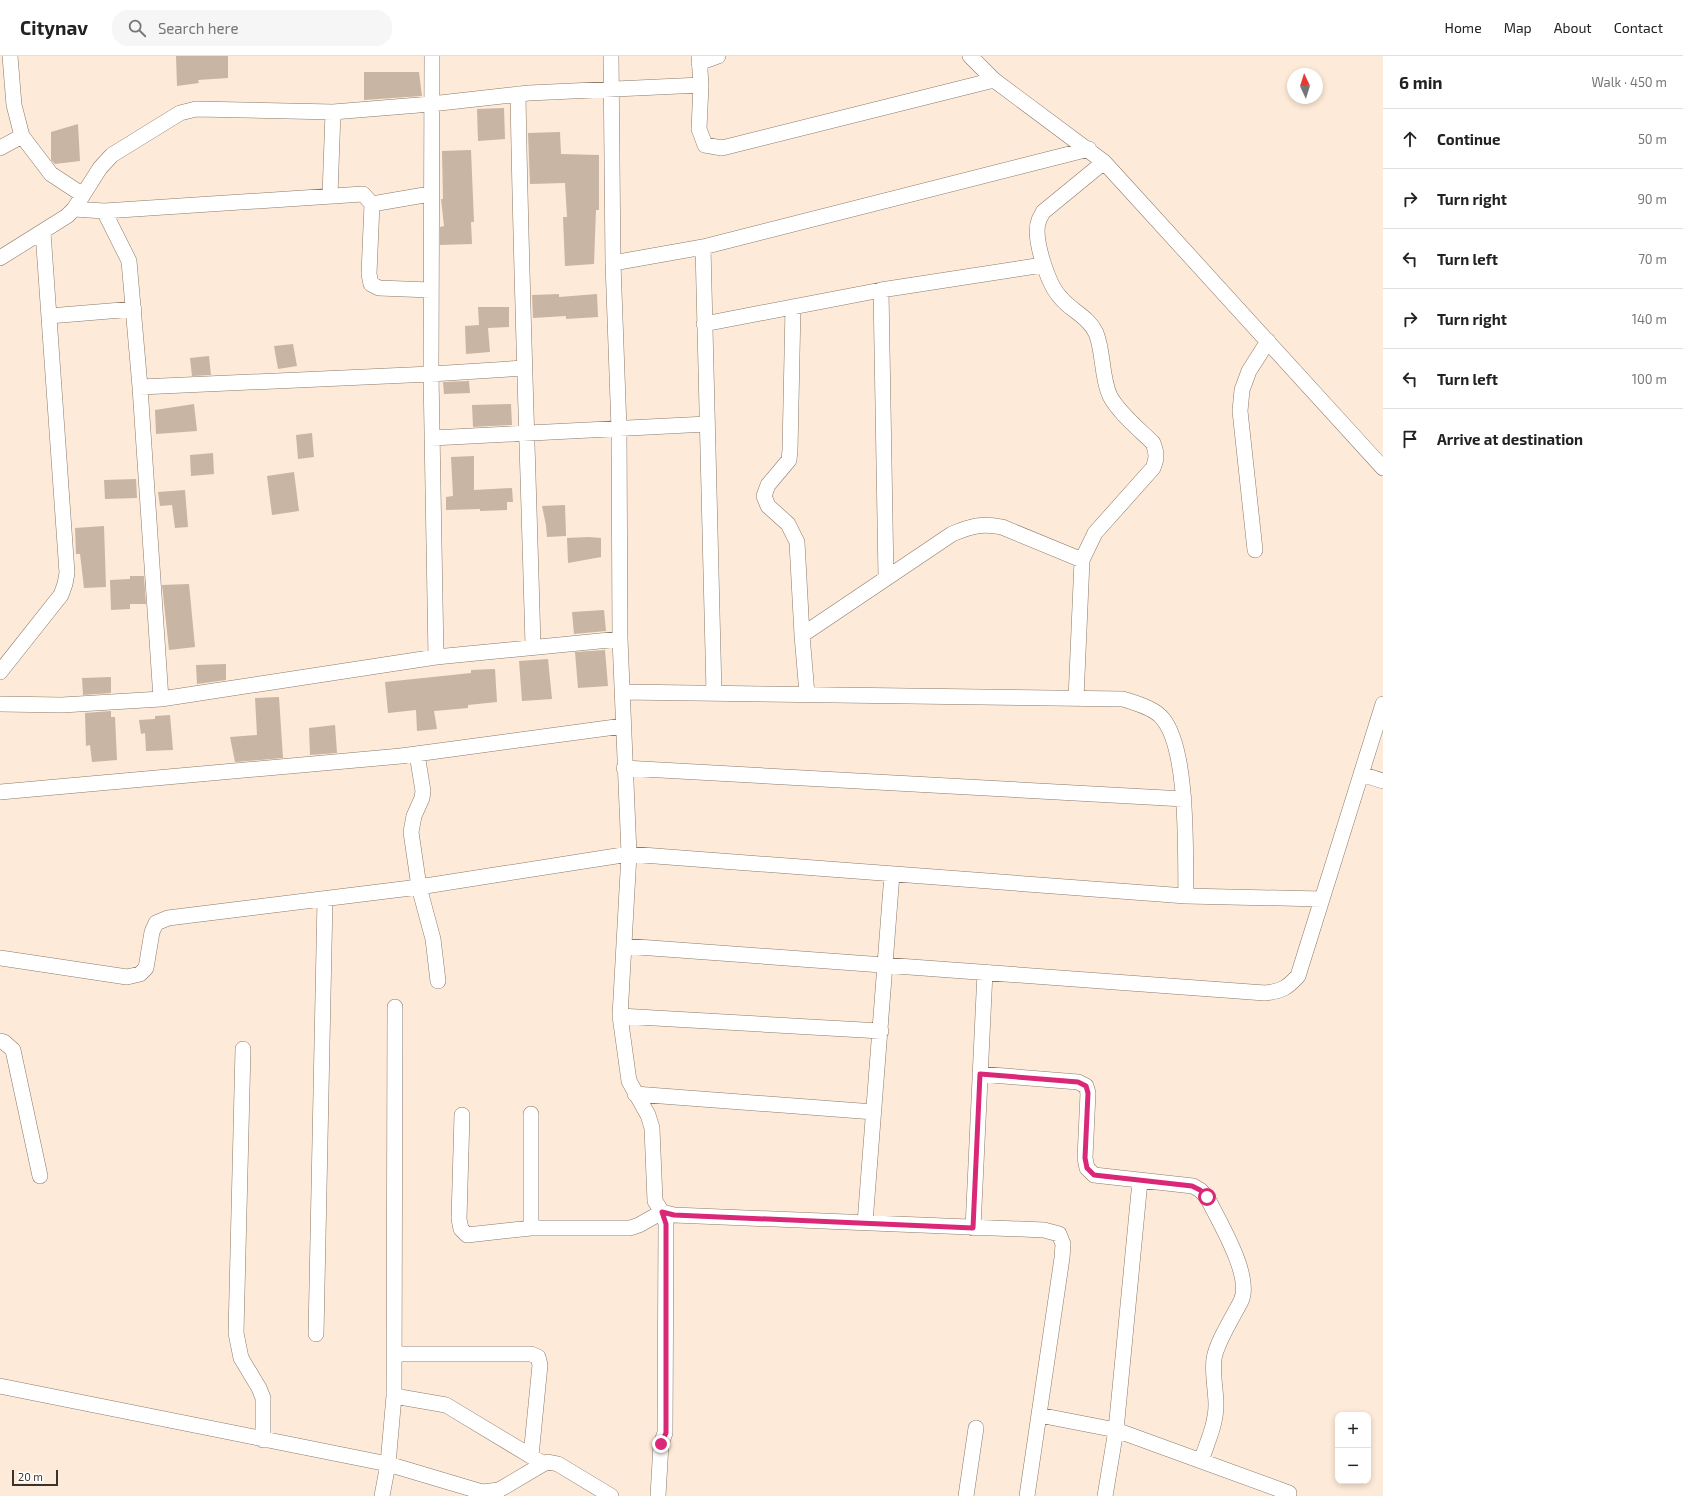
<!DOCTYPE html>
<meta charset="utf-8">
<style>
:root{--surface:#fff;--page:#f6f6f6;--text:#222;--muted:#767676;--line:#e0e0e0}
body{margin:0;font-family:"Exo 2",sans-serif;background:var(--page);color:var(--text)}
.controls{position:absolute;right:12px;bottom:12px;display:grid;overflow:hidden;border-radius:8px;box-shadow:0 2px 6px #0003}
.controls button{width:36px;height:36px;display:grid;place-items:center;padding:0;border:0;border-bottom:1px solid var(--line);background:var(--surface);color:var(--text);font:20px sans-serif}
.compass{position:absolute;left:1287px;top:12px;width:36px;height:36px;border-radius:50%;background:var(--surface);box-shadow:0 2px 6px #0003;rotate:356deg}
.scale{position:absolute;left:12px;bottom:10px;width:46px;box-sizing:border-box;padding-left:4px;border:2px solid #3a322b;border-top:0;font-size:11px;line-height:14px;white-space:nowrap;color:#3a322b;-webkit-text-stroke:3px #fff;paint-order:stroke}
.stop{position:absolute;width:12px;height:12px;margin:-9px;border:3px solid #db2777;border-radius:50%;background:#fff}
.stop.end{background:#db2777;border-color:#fff;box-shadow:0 1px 4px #0008}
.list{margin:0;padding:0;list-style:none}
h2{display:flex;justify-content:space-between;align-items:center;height:52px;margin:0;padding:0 16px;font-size:17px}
h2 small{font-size:13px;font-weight:400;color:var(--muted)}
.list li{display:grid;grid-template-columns:26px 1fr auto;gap:12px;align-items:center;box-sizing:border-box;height:60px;padding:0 16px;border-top:1px solid var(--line)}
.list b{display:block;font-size:15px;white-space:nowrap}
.list em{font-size:13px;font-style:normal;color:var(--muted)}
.icon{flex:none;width:22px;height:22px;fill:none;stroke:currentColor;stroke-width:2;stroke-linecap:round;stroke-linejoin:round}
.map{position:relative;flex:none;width:1383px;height:1440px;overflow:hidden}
header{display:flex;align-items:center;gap:24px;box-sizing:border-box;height:56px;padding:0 20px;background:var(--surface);border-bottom:1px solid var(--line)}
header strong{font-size:19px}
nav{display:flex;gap:22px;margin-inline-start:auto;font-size:14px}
.search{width:280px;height:36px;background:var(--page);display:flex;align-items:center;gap:10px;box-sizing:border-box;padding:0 14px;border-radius:16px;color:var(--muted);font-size:15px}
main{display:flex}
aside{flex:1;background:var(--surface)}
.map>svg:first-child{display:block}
.building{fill:#c8b5a4}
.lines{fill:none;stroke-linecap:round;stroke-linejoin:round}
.minor-casing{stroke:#8b7a6a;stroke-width:16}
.minor{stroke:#fff;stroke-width:15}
.route{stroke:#db2777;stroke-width:5}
</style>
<header>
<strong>Citynav</strong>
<div class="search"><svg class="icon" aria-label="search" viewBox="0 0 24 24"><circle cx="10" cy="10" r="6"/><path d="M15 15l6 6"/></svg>Search here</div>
<nav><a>Home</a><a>Map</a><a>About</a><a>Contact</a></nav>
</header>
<main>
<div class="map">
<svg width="1383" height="1440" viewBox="0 0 1383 1440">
<rect width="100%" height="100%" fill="#fdead8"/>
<!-- building -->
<path class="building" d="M176,0H228V22L198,24L199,27L177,30Z
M364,16H419L422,40L364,44Z
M504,52L505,83L478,85L477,53Z
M78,68L80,105L55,108L51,104V76Z
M560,76L561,98L599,99V154H596L594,208L565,210L563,161H567L565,127L530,128L528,77Z
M471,94L474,166H471L472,188L440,189V171L444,170L441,143H443L442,95Z
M559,238V241L597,238L598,261L566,263V260L533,262L532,239Z
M478,251H509V271L488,272L490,296L466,298L465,270L479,269Z
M293,288L297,310L278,313L274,290Z
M209,300L211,319L192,320L190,302Z
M469,325L470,337L444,338L443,326Z
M194,348L197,375L156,378L155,354Z
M511,348L512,369L473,371L472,349Z
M312,377L314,401L298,403L296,379Z
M213,397L214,418L191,420L190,399Z
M474,400V434L512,432L513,446H507V454L480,455V453L446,454V441L453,440L451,401Z
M294,416L299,455L272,459L267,420Z
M136,423L137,442L105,443L104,424Z
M185,434L188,471L175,472L172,449L160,450L158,436Z
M565,449L566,480L547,481L546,469L542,450Z
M104,470L106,531L84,532L80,498H76L75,472Z
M588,481L601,482V501L568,507L567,482Z
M130,520H144L146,548H130V553L111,554L110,524L130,523Z
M189,528L195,591L169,594L162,529Z
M604,554L606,575L574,578L572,556Z
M605,594L608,630L578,632L575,596Z
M548,603L552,643L522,645L519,605Z
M226,608V624L197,628L196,609Z
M495,613L497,646L468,649V652L434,655L437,673L417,675L416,654L388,657L385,626L471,617V614Z
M111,621V637L83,639L82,622Z
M279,641L283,702L235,706L230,681L257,679L255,642Z
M111,655V661H115L117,704L92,706L90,689L86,690L85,657Z
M170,659L173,694L146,695L145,677L141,678L139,664L155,663V660Z
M335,669L337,697L310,699L309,672Z"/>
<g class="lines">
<defs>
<path id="minor" d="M10,0L14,49L22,80L51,118L83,139
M432,0L431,318L436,601
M611,0L613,207L619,373L620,583L629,798L620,960L629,1025L648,1059L652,1072L655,1145L662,1156L674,1159L1044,1174L1059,1178L1063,1188L1062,1202L1027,1440
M699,0L701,29L699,73L705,89L722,92L994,24
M970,0L994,24L1104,106L1383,412
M699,7L718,0
M518,38C521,222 528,406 533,590
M0,92L22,80
M330,139L333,56
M372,148L430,138
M74,153L104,155L363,138L372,148L369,218L371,228L379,232L430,234
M104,155L129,205L140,331L161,643
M703,191L714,637
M0,202L67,160L74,153L100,112L112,99L180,57L196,53L333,56L431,48L529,37L701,29
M613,207L703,191L1089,93
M881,234L886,522
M793,251L790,394L789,404L768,429L764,440L768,450L788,468L797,486L802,579L807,638
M49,260L134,253
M704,268L881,234L1043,209
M140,331L431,318L524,312
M432,382L707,368
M1255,494L1240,355L1242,334L1249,315L1268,285
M802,579L952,478C971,470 982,467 1002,471L1082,504
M0,616L61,539L65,528L67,517L43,176
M623,636L1123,643C1135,647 1155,652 1163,663C1189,695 1185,798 1186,840
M1076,643L1082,504L1095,477L1153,412C1157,403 1157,397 1153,387C1140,374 1118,356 1110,340C1101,321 1104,297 1096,277C1088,260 1071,255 1060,241C1048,228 1032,181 1039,164C1040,161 1042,159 1043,156L1104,106
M0,648L62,649L161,643L436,601L620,583
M417,698L423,735L422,742L414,760L411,776L419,831L433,883L438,925
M624,712L1184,743
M1361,718L1383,725
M0,736L401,700L623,670
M624,890L1265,937C1282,935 1287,932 1298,920L1383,648
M0,902L127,921L140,918L146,912L152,876L156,867L168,862L419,831L629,798L1186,840L1322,843
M620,960L881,975
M0,985L4,986L13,994L40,1120
M243,993L236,1277L241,1302L259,1332L263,1342V1384
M980,1018L1078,1026L1086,1030L1088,1037L1085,1102L1087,1112L1094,1119L1193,1130L1200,1134L1207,1141C1218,1164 1253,1220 1241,1245C1233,1261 1216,1287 1214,1303C1212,1318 1216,1334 1216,1349C1216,1368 1207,1387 1201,1405
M635,1038L874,1056
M531,1058V1172
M462,1059L459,1163L461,1173L467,1179L531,1172H630L639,1169L662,1156L666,1168L665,1377L661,1388L658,1440
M865,1167L892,818
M973,1172L985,916
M316,1278L325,843
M394,1298H531L538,1301L540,1309L531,1400
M0,1330L388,1408L482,1436L499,1434L543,1408L548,1406L558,1408L611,1440
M394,1340L446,1349L539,1405
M1039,1359L1116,1374L1289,1437
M382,1440L388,1408L394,1340L395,951
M966,1440L976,1372
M1105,1440L1116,1374L1140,1125"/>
</defs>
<!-- minor casing -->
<use href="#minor" class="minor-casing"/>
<!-- minor -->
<use href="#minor" class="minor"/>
</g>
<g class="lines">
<!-- route -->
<path class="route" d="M661,1388L666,1377V1168L662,1156L674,1159L973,1172L980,1018L1078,1026L1086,1030L1088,1037L1085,1102L1087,1112L1094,1119L1192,1130L1200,1134L1207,1141"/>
</g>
</svg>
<div class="controls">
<button>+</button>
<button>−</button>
</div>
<svg class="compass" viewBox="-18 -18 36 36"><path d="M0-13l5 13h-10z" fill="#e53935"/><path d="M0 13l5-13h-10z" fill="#767676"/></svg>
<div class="scale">20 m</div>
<div class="stop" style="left:1207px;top:1141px"></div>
<div class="stop end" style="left:661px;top:1388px"></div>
</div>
<aside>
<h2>6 min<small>Walk · 450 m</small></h2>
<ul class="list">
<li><svg class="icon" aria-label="ahead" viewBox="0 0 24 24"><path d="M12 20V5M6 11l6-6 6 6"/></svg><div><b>Continue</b></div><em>50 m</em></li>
<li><svg class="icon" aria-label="right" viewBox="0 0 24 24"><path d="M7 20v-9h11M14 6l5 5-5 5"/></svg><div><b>Turn right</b></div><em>90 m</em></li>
<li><svg class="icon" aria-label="left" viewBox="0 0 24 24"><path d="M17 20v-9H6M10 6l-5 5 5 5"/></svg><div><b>Turn left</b></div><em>70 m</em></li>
<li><svg class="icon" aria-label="right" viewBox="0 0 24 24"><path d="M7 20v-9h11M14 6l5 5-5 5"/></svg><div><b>Turn right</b></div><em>140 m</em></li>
<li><svg class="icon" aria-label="left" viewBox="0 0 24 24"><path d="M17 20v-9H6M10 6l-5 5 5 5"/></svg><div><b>Turn left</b></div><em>100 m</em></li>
<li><svg class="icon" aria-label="arrive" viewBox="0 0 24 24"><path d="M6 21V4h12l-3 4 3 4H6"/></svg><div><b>Arrive at destination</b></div></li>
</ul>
</aside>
</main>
